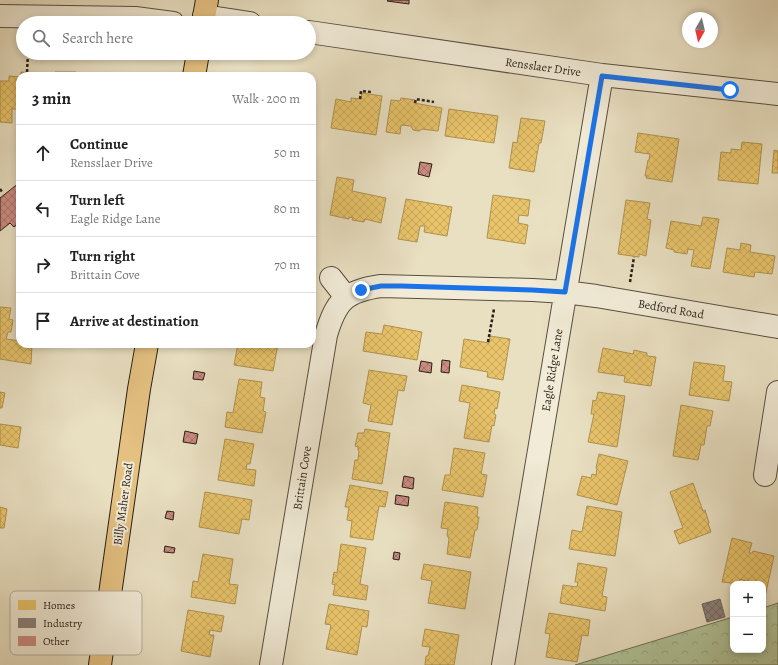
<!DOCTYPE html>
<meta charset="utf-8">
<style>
:root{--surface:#fff;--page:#f2f2f2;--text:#222;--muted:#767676;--line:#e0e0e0}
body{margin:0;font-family:Alegreya,serif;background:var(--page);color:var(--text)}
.controls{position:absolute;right:12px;bottom:12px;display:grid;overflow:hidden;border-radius:8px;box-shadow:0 2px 6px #0003}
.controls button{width:36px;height:36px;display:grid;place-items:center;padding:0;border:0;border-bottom:1px solid var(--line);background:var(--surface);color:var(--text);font:20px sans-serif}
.compass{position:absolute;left:682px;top:12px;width:36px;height:36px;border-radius:50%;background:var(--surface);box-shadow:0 2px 6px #0003;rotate:188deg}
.stop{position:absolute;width:12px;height:12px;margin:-9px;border:3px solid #1a73e8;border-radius:50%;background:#fff}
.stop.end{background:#1a73e8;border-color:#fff;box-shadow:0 1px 4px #0008}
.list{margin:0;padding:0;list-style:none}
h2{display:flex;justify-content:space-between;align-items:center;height:52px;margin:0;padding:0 16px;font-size:17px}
h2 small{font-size:13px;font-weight:400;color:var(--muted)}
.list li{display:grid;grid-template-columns:26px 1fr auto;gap:12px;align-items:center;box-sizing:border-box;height:56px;padding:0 16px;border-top:1px solid var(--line)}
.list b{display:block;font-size:15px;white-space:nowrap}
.list p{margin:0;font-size:13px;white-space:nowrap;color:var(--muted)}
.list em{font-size:13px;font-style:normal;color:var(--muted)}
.icon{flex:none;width:22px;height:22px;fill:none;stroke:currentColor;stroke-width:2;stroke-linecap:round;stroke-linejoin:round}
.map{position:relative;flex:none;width:778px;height:665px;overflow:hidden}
.search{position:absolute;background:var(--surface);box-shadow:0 2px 6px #0003;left:16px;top:16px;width:300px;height:44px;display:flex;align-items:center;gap:10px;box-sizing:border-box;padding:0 14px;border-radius:22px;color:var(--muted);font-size:15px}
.panel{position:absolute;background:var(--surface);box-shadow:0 2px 6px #0003;left:16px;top:72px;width:300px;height:276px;border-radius:12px}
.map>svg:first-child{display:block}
.forest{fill:url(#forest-crowns);stroke:#6c7056}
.homes{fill:url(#homes-cross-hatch);stroke:#af9250}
.industry{fill:url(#industry-cross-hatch);stroke:#6c635d}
.building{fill:url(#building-cross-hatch);stroke:#271e15}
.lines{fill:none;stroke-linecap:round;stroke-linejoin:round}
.minor-casing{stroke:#584e40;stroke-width:24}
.major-casing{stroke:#271e15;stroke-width:24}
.path{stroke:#271e15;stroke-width:2.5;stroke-dasharray:3 2;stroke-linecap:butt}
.minor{stroke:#f1ebd7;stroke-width:22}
.major{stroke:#e4c081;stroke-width:22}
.route{stroke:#1a73e8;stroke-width:5}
.labels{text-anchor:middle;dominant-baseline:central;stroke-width:4;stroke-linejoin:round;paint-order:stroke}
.street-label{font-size:12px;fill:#271e15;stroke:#f1ebd7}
.key{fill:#f1ebd7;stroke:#b4ae9d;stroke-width:1}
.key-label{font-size:11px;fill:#271e15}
</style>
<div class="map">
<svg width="778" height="665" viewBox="0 0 778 665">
<defs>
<pattern id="forest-crowns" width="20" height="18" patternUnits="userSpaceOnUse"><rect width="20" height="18" fill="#b0c398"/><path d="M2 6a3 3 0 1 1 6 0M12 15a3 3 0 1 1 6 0" fill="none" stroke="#97a782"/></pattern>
<pattern id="homes-cross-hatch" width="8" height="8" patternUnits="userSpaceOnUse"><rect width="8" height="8" fill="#e9c46a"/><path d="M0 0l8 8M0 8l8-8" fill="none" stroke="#c8a85b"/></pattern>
<pattern id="industry-cross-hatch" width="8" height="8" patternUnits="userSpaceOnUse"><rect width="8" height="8" fill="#8a817c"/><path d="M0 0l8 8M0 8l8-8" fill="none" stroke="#716964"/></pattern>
<pattern id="building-cross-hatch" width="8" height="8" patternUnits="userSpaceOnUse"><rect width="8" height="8" fill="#cc8c82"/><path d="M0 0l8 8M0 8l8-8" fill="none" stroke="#a67269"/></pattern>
</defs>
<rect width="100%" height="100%" fill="#e9e0c2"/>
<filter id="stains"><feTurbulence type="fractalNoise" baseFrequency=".005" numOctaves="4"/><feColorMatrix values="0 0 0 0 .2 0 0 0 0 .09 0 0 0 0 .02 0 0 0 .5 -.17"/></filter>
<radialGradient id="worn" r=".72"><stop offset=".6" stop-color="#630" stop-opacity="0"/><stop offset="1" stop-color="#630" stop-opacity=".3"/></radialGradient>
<!-- forest -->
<path class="forest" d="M778,603V665H575L733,617V650H763V608Z"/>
<!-- homes -->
<path class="homes" d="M21,72L32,73V76H21Z
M55,72H76V76H55Z
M9,76L20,77L19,109H12V123L0,122V81H9Z
M362,93L382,96L376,135L331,128L336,99L351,102V98L361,99Z
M401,98L415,100L414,103L442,108L438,131L422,129L419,131L413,130L411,126L401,125L400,134L386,132L391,100L400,101Z
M449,109L498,116L494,143L445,136Z
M521,118L545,121L541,143H539L534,172L509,168L513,142L517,143Z
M638,133L679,139L672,182L646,178L647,176H645L648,160H649L650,154L635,152Z
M742,142L762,144L758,184L718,180L721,152L731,153V149L741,150Z
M774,150L778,151V173H772Z
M337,177L354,180L352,191L386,198L381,223L365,219L364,222L352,220L353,218L349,217V219L330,215Z
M493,195L530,200L528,216L519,215L518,223L528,225L525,244L487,238Z
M406,199L452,207L447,236L424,232L425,226H420L417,242L398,239Z
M626,200L650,203L647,219L651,220L646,256L639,254V257L618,254Z
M703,217L719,219L710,269L691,266L694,250L688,249L687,254L674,252V250L666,248L671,221L701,226Z
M741,243L751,245L750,252L775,256L772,274L755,272L754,277L723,272L727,248L740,250Z
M0,307L11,308L9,319L13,320L11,332H8L6,339L20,341V344H32L31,364L0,359Z
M384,325L422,332L417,360L363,351L366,332L382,334Z
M490,336L510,339L503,380L487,377L488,372L460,367L464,339L489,343Z
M238,344H278L273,371L234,365Z
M603,348L633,354L634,350L647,353V356L656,357L651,386L624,382L625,376L598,372Z
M694,362L725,366L723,381L732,382L729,401L689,395Z
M369,370L407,376L404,391L398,390L392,425L368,421L371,405L363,403Z
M239,379L262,382L260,397L265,398L263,411L266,412L262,433L225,427L227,412L233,413Z
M462,385L500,392L497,409L495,408L494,414L496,415L494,426L492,425L489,442L464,438L470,403L459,401Z
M0,392L5,393L2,408H0Z
M598,392L625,396L617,447L588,442L594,414H591L593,400L596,401Z
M681,405L713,411L710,426H707L704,445H701L698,460L673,456Z
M0,424L21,427L18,448L0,445Z
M365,429L390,433L382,484L352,479L355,460H358L359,451L358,450V447L355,446L358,433H364Z
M225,439L254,444L250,464H247L246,469L256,470L254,486L218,480Z
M454,448L485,453L481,474L487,475L483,497L442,490L445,475H450Z
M599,454L628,461L617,505L577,495L582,476L591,478L592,474L596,475L597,468H596Z
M693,483L703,511L705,510L709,523H708L711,532L679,544L674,531L683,528L670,492Z
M350,485L388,492L385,507L379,506L373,540L350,537L352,521L347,520L349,507H345Z
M205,492L252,500L249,520L242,519L239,534L199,527Z
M445,502L478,507L477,517H479L477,530H475L470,558L447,554L449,539L447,535L448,529L441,528Z
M587,506L622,512L615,556L569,549L572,530L582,532Z
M0,507L7,509L4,528H0Z
M732,538L752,543L749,553H752L753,551L774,556L765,597L763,596V584H745L746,581L740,579L739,584L722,582Z
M341,544L366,548L360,584L368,586L366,600L333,595L335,585L332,584L334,572L337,573Z
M203,554L233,559L229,584L238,585L235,604L191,597L193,581L198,582Z
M578,563L607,568L602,596L607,597L605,611L560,603L563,585L577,587L578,582H575Z
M424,564L471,572L465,609L428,603L432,581L421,579Z
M329,604L369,611L367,627L362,626L357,655L326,649L331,625L325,624Z
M188,610L224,616L221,632L210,630L209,635H214L210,657L181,651Z
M549,613L590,620L588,636L582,635L577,662L546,657L550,634L545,633Z
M425,629L459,635L454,665H425L426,656H428L430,647L422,646Z"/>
<!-- industry -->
<path class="industry" d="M720,599L725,617L707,622L702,604Z"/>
<!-- building -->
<path class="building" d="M388,0H409V4L387,1Z
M420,162L432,164L429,177L418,174Z
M19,183L20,184V222L14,227L10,223L0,231V198Z
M442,360L450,361L449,373L441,372Z
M421,361L432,363L431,373L419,371Z
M194,371L205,373L203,380L193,379Z
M185,431L198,434L196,444L183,442Z
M404,476L414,478L413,489L402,487Z
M396,495L409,497L408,506L395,504Z
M167,511L174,512L173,520L165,518Z
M165,546L175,548L174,553L164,552Z
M394,552L400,553L399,560L393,559Z"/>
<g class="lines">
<defs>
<path id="minor" d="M0,16L135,18L173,23
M204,16L250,23
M309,32L602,75L778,94
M331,278L346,297
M765,475L778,392
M271,665L326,335C336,301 345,291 381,286L533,290L565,292L596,296L778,327
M503,665L602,75"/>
<path id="major" d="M203,23L207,0
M194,76L198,53
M100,665L139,389L147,344"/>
</defs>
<!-- minor casing -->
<use href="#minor" class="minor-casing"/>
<!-- major casing -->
<use href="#major" class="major-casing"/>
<!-- path -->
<path class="path" d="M27,72L28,53
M360,99L361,91L372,92
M415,103L416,99L434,102
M0,189L3,193
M630,282L634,257
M488,342L494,309"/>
<!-- minor -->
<use href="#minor" class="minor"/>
<!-- major -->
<use href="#major" class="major"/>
</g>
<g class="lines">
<!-- route -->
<path class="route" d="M361,290L381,286H401L532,290L565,292L602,76L730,90"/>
</g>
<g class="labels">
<!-- street labels -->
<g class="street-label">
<text transform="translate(543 67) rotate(8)">Rensslaer Drive</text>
<text transform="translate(671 309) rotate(10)">Bedford Road</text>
<text transform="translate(552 370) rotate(-81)">Eagle Ridge Lane</text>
<text transform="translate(302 478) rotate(-81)">Brittain Cove</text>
<text transform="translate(123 504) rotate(-82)">Billy Maher Road</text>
</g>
</g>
<!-- legend -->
<rect x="10" y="591" width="132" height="64" rx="6" class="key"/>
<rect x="18" y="600" width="18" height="10" fill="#e9c46a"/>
<rect x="18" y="618" width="18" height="10" fill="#8a817c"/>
<rect x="18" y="636" width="18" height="10" fill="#cc8c82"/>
<g class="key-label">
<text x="43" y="609">Homes</text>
<text x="43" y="627">Industry</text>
<text x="43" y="645">Other</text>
</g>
<rect width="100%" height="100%" filter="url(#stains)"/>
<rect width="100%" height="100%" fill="url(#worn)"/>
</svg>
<div class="controls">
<button>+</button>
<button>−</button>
</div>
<svg class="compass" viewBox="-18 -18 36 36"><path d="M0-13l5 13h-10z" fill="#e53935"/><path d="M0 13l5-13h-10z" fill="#767676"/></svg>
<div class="stop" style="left:730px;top:90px"></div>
<div class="stop end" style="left:361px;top:290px"></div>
<div class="search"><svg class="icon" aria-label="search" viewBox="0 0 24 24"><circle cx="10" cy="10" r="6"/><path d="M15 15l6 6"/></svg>Search here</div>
<section class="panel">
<h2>3 min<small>Walk · 200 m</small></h2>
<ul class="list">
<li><svg class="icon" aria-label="ahead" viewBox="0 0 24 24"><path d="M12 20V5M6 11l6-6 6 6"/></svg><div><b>Continue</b><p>Rensslaer Drive</p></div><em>50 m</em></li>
<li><svg class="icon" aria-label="left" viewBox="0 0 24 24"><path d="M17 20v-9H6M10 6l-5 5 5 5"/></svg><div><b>Turn left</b><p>Eagle Ridge Lane</p></div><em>80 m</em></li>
<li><svg class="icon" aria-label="right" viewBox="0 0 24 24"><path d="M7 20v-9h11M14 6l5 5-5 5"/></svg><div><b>Turn right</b><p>Brittain Cove</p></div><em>70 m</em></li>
<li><svg class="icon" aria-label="arrive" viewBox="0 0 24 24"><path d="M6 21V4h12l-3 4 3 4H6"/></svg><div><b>Arrive at destination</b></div></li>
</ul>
</section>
</div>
